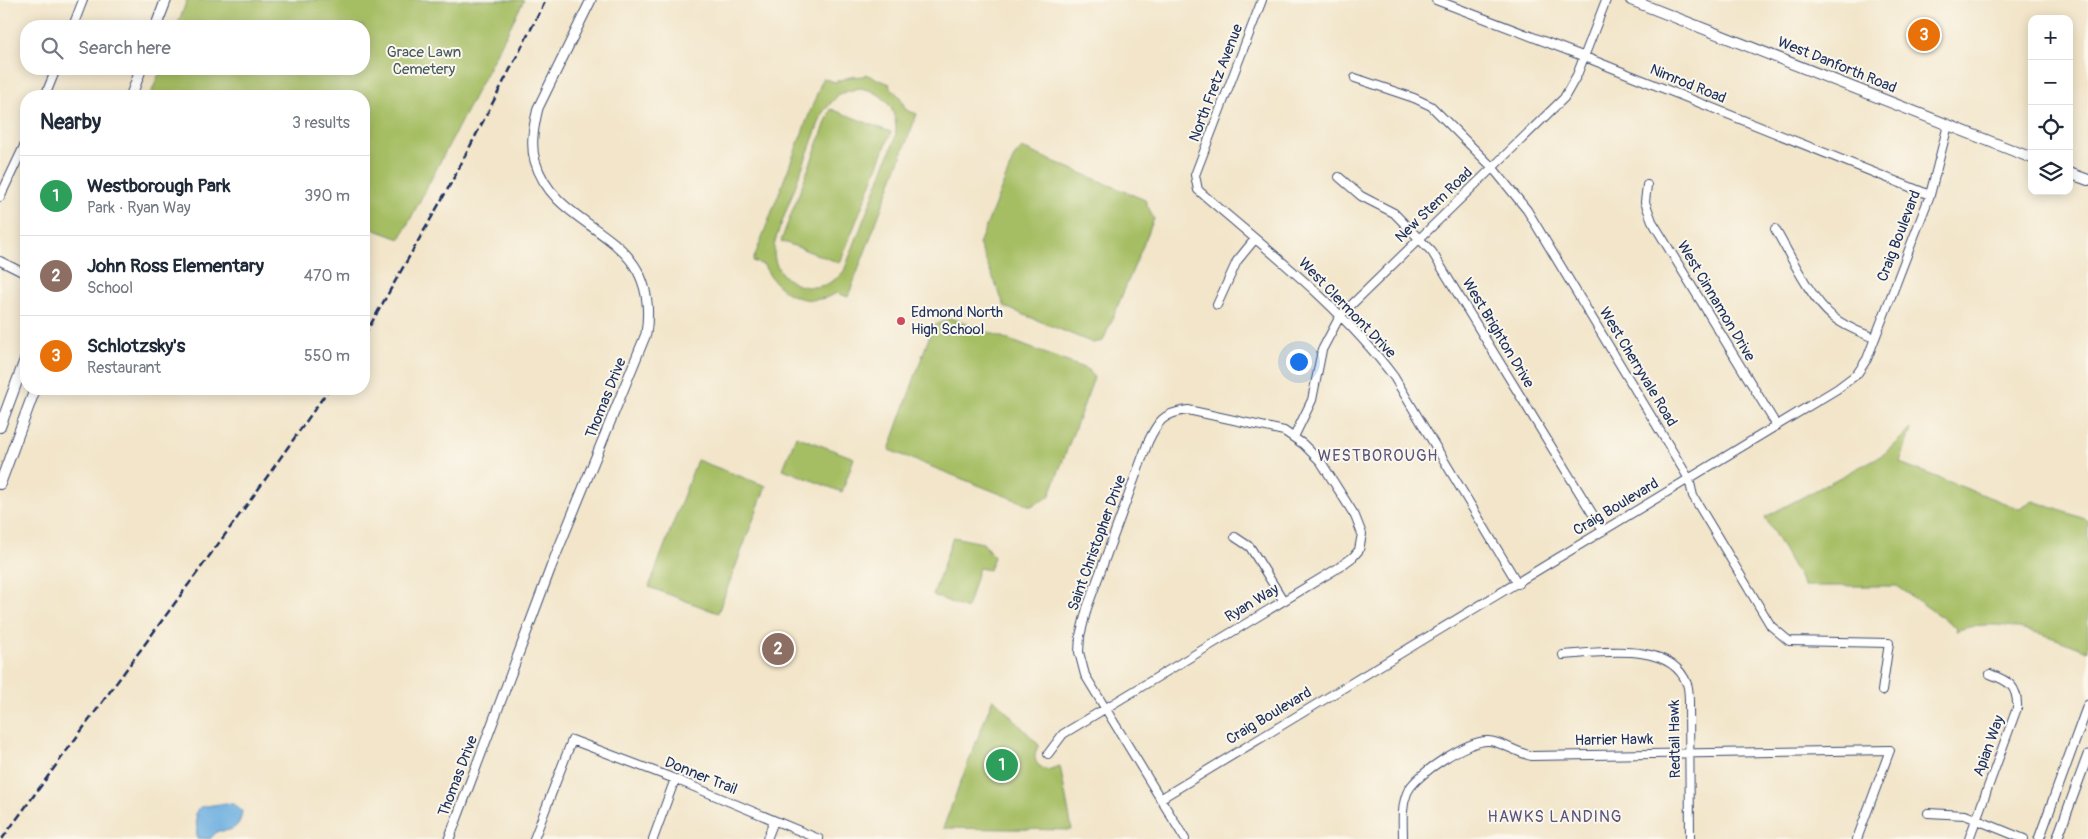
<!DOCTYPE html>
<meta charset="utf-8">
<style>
:root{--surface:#fff;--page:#f2f2f3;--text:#1f2937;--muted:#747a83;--line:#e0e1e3;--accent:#d1495b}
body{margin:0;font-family:Pangolin,sans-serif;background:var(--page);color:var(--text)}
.controls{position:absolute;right:15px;top:15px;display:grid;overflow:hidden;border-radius:10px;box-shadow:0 2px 12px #0003}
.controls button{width:45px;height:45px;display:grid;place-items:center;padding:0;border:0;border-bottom:1px solid var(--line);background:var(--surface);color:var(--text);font:25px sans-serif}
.you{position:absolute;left:1298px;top:361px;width:18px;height:18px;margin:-12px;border:4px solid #fff;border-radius:50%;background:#1a73e8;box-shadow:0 0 0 8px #1a73e833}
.badge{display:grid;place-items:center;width:32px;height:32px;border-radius:50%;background:var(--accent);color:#fff;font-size:16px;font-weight:700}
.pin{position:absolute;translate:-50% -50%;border:2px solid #fff;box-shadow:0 1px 5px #0006}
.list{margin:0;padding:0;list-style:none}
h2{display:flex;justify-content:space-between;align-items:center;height:65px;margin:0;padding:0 20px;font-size:21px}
h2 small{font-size:16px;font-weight:400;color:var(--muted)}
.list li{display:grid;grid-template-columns:32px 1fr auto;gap:15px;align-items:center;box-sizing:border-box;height:80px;padding:0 20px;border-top:1px solid var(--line)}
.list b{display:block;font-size:19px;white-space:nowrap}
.list p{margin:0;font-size:16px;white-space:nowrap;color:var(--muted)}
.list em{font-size:16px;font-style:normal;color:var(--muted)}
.icon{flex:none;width:28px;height:28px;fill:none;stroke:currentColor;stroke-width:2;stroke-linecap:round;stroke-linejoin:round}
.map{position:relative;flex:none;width:2088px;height:839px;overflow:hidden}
.search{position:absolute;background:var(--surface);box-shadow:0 2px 12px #0003;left:20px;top:20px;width:350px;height:55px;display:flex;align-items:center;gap:12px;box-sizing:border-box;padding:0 18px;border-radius:20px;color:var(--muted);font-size:19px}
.panel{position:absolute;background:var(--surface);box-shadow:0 2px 12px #0003;left:20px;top:90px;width:350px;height:305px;border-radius:20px}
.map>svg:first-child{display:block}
.green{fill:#a6be64;stroke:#607661;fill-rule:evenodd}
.water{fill:#6aaddf;stroke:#426e9e}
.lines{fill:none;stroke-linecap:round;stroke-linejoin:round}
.minor-casing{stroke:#3b4a6e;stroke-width:10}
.tertiary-casing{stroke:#3b4a6e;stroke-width:11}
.secondary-casing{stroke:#3b4a6e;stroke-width:12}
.minor{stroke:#fff;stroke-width:8}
.tertiary{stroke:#fff;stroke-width:9}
.secondary{stroke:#fff;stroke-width:10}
.rail{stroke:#1b2f5e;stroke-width:2.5;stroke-dasharray:8 4;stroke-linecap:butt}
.poi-dot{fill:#d1495b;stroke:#fbf7ec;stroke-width:2}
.labels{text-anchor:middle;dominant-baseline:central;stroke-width:4;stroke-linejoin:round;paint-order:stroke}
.park-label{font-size:15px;fill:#455a60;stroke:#fbf7ec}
.street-label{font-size:15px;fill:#1b2f5e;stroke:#fbf7ec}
.poi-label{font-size:15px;fill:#1b2f5e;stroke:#fbf7ec;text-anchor:start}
.neighbourhood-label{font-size:16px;letter-spacing:1px;fill:#59547f;stroke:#fbf7ec}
</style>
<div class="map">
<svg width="2088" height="839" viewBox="0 0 2088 839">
<rect width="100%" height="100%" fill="#fbf7ec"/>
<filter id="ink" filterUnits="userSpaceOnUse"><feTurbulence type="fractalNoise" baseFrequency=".02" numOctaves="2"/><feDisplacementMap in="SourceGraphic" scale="10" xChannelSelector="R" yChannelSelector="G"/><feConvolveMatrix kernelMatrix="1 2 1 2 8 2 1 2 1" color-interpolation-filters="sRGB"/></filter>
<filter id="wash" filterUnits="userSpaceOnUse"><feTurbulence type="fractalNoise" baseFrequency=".0096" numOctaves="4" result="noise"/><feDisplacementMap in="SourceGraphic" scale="20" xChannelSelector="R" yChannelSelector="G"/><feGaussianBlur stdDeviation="1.12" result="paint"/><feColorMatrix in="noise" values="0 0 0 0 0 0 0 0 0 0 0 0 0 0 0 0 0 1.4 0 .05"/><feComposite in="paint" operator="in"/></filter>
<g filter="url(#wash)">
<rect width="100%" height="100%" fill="#f2e5c9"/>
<!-- green -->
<path class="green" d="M187,0H524L400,239L364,226V96H150L161,69H364V26H177Z
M865,74L890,84L889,86L900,97L906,110L917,114L848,297L837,293C808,309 777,295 764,265L753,261L823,78L834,82L850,77L864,76ZM859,88C886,91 900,113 895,139L844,271C816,305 763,281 776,238L823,112L839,94Z
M831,109L891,132L840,263L781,241Z
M1022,148L1145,200L1154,219L1103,341L1093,343L1005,307L979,244L1014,157Z
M951,318L1089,370L1094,378L1049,497L1031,506L889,450L933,326Z
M1911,429L1900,463L2020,509L2033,501L2088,520V651C2047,636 2000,614 1956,631L1957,628L1897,586H1804L1765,517L1884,454Z
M796,436L854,458L842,492L783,469Z
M697,460L766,486L718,613L649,587Z
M953,537L983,543L994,557L989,570L979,568C976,575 969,606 966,609L933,595Z
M993,698L1039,745C1032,757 1034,765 1047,770L1060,766L1072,830L943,828Z"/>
<!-- water -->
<path class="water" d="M226,803L233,804L242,811C241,826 233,832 218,831L210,839L197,838L196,813L200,807Z"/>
</g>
<g filter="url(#ink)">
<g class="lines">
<defs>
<path id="minor" d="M1262,0L1195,175L1198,190C1266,249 1339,304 1394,377L1518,584
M1436,0L1585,57L1930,195
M73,26L83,0
M1355,78L1414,98L1431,106L1492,167L1527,210L1689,479L1693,496L1771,626L1789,641L1889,643L1882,691
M45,96L56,69
M1339,177L1361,196L1394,213L1432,252L1603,531
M1647,185L1645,202L1652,221L1777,426
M0,197L26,142
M1775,229C1791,256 1809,297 1833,317C1845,327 1860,332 1874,338
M0,261L26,274
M1217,305L1237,261L1255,239
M1294,437L1312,400L1322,350L1340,316L1564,98L1577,75L1606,0
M1235,537L1250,547L1283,600
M1563,655C1599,653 1671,640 1687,684C1689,689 1689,697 1689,703L1690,839
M1048,754L1063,734L1338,568L1353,557L1359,550L1362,534L1355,516L1321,462L1303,444L1284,431L1188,410C1163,413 1158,421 1148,442L1087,608L1080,636L1079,652L1085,675L1185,839
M1160,799L1837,389L1857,374L1867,359L1930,195L1948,125
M1928,813L1965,815L2024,839
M534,839L572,740L675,779L819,839
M653,839L675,779
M767,839L774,821
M1403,839C1403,824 1401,808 1407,793C1414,775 1469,739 1489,741C1502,742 1517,753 1532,756L1890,750L1857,839
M1969,839L2017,708C2018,686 2009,681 1990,674"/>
<path id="tertiary" d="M449,839L551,567L646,334C662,227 557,237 535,161C530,144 534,125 538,108L591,0
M2039,839L2088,705
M2057,839L2088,755"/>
<path id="secondary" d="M1631,0L2032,158
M156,26L166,0
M131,96L141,69
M2069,173L2088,180
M0,427L26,357
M0,484L35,389"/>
</defs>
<!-- minor casing -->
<use href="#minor" class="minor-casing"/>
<!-- tertiary casing -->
<use href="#tertiary" class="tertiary-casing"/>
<!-- secondary casing -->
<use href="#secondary" class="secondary-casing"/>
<!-- minor -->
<use href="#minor" class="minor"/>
<!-- tertiary -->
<use href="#tertiary" class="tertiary"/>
<!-- secondary -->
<use href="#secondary" class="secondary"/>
<!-- rail -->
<path class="rail" d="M364,336L450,185L546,0
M2,839L257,491L329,389"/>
</g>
</g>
<!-- markers -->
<circle class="poi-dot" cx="901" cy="321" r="5"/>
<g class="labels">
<!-- park labels -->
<g class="park-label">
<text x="424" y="52">Grace Lawn<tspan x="424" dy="17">Cemetery</tspan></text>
</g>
<!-- street labels -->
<g class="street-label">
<text transform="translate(1837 65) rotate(22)">West Danforth Road</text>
<text transform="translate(1216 83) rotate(-69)">North Fretz Avenue</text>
<text transform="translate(1688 84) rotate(22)">Nimrod Road</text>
<text transform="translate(1434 205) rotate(-44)">New Stem Road</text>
<text transform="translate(1899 236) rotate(-69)">Craig Boulevard</text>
<text transform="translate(1716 301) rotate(59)">West Cinnamon Drive</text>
<text transform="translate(1347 308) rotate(46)">West Clermont Drive</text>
<text transform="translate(1498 333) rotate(59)">West Brighton Drive</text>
<text transform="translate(1638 367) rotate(59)">West Cherryvale Road</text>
<text transform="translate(606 398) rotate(-68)">Thomas Drive</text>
<text transform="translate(1616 507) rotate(-31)">Craig Boulevard</text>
<text transform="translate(1097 543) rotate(-70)">Saint Christopher Drive</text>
<text transform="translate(1252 603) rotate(-31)">Ryan Way</text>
<text transform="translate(1269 716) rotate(-31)">Craig Boulevard</text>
<text transform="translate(1675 739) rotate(-91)">Redtail Hawk</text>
<text transform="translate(1614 740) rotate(-1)">Harrier Hawk</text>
<text transform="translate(1989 746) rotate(-70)">Apian Way</text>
<text transform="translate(458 776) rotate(-69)">Thomas Drive</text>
<text transform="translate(701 776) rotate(22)">Donner Trail</text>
</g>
<!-- poi labels -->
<g class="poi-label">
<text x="911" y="312">Edmond North<tspan x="911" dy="17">High School</tspan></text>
</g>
<!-- neighbourhood labels -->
<g class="neighbourhood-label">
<text x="1378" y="456">WESTBOROUGH</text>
<text x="1555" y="817">HAWKS LANDING</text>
</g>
</g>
</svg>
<div class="controls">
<button>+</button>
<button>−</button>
<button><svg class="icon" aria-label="locate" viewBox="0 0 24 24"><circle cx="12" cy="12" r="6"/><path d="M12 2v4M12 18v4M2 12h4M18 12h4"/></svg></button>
<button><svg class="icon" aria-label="layers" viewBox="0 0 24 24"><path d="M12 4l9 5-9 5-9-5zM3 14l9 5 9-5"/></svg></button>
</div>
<div class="you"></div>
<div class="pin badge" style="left:1002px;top:765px;background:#2e9e5b">1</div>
<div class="pin badge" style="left:778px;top:649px;background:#8d6e63">2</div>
<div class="pin badge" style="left:1924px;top:35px;background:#e8710a">3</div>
<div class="search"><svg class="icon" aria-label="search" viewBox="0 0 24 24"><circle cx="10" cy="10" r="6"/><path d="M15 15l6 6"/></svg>Search here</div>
<section class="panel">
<h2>Nearby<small>3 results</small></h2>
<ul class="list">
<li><span class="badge" style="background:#2e9e5b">1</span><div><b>Westborough Park</b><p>Park · Ryan Way</p></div><em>390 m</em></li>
<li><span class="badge" style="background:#8d6e63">2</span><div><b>John Ross Elementary</b><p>School</p></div><em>470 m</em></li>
<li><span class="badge" style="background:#e8710a">3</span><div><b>Schlotzsky's</b><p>Restaurant</p></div><em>550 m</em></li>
</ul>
</section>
</div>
